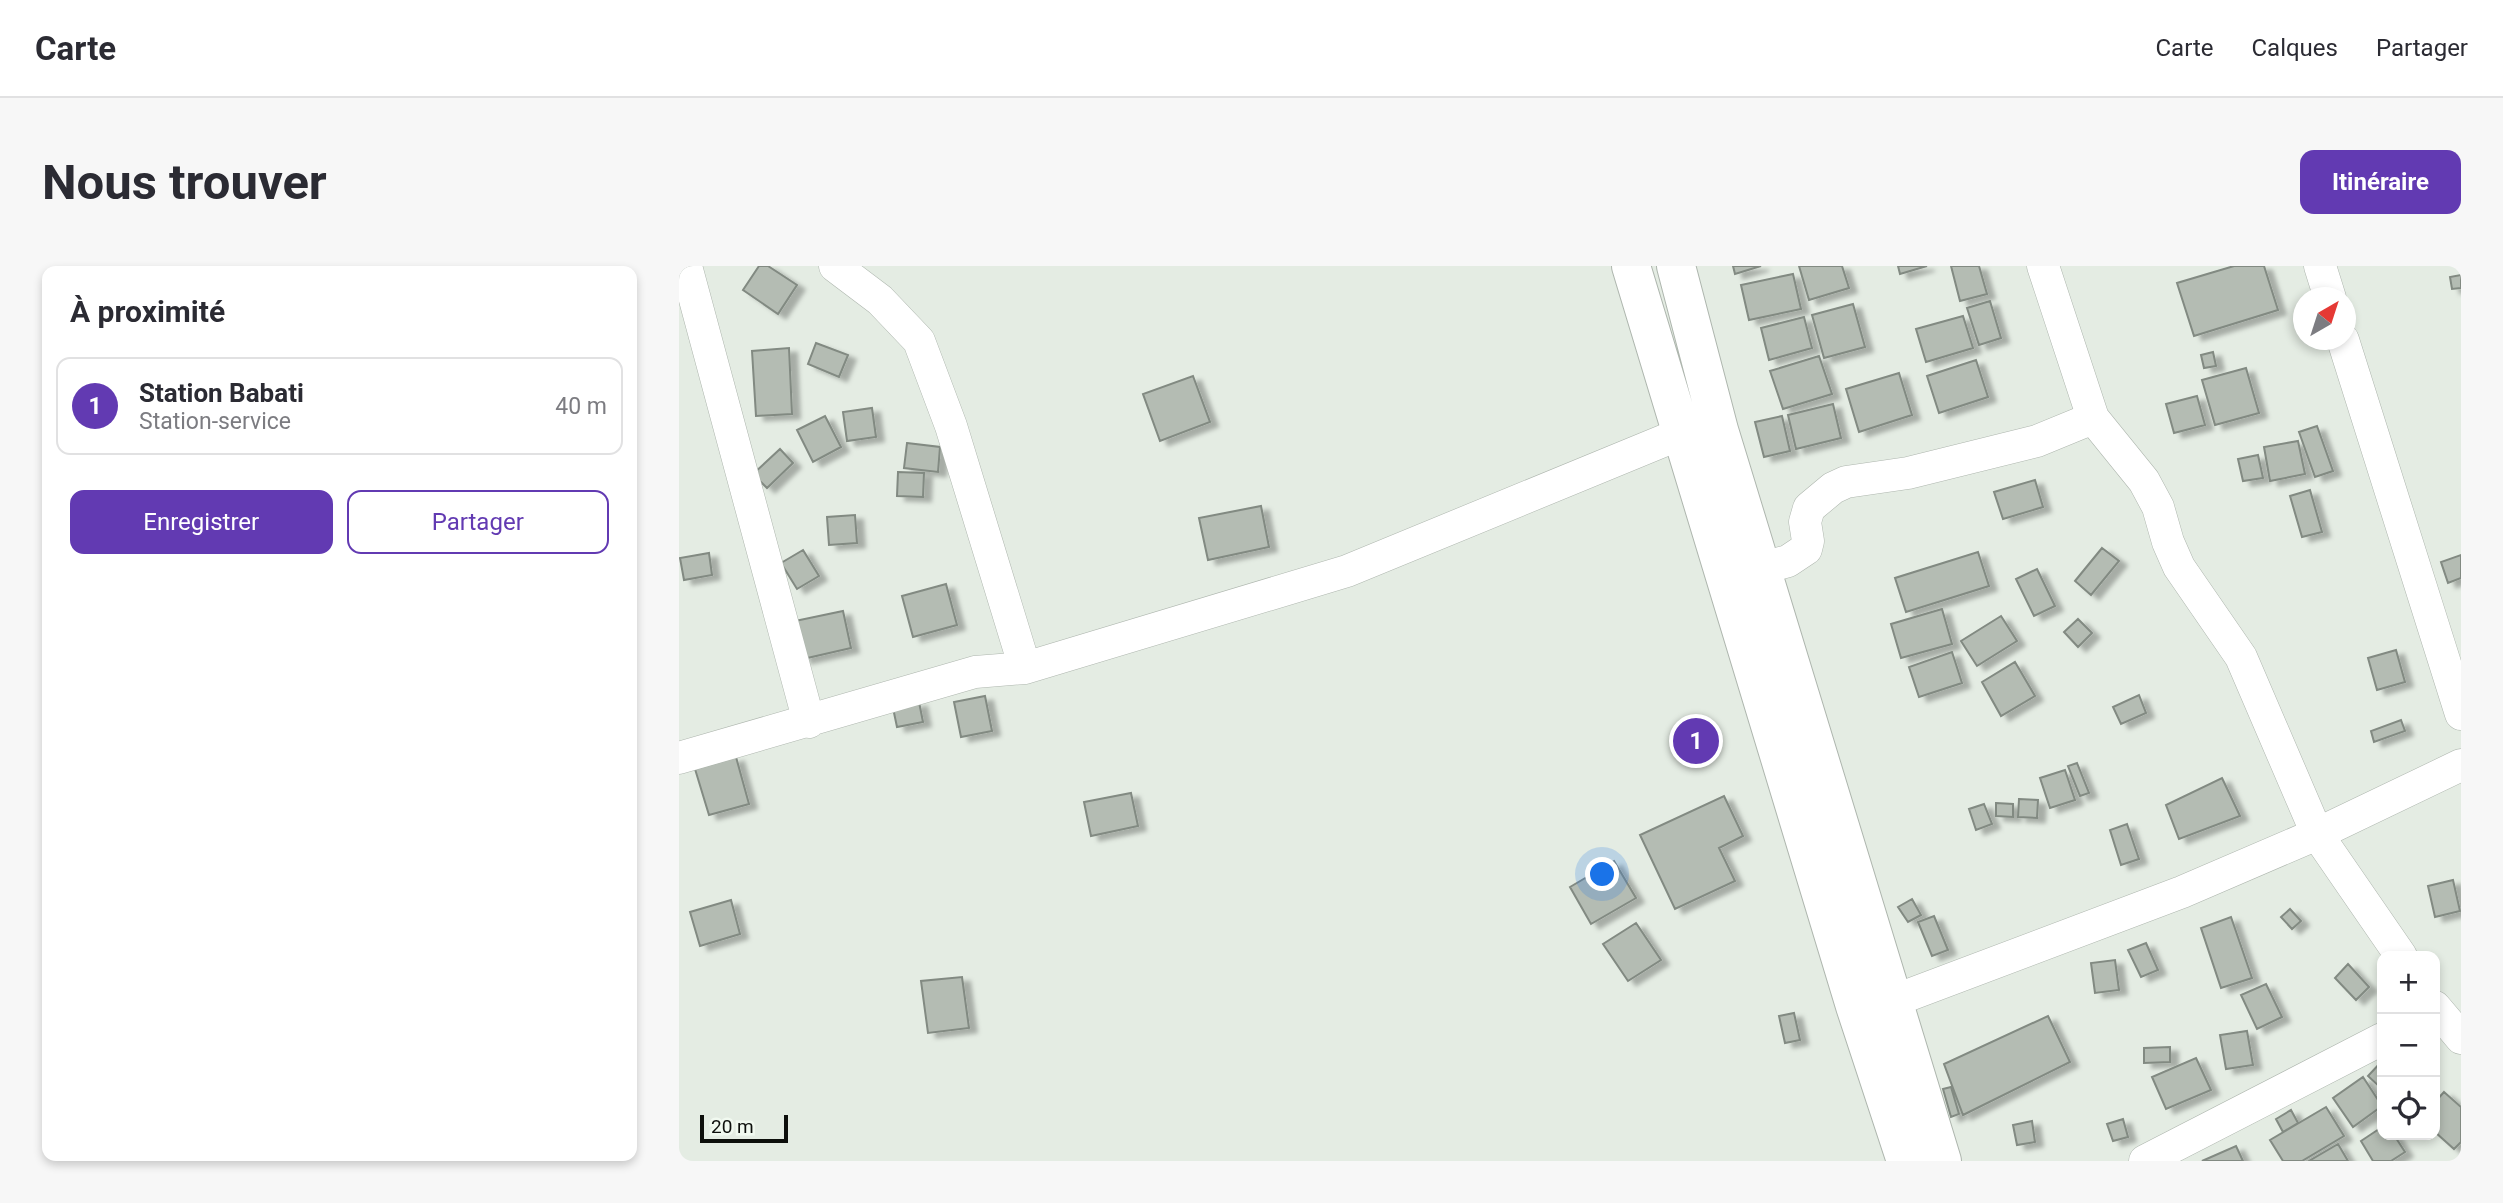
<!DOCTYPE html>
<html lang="fr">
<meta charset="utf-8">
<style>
:root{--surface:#fff;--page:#f7f7f7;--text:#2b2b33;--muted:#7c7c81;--line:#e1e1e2;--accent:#623ab2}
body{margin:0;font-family:Roboto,sans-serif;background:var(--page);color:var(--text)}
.controls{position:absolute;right:21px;bottom:21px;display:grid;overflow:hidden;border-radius:14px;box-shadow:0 4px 10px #0003}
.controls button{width:63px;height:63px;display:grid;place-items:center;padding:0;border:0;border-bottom:2px solid var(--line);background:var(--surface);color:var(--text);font:35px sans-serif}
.compass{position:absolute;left:1614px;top:21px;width:63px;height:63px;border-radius:50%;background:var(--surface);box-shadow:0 4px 10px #0003;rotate:39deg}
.scale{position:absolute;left:21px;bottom:18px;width:88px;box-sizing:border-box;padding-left:7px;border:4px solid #0d0f0c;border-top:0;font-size:19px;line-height:24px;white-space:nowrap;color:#0d0f0c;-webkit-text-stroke:5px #f1f9f0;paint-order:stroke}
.you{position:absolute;left:924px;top:609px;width:24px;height:24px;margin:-18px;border:5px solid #fff;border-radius:50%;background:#1a73e8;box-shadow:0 0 0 10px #1a73e833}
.badge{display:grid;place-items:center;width:46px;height:46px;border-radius:50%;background:var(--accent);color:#fff;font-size:23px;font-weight:700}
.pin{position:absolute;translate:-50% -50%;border:4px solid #fff;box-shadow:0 2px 7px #0006}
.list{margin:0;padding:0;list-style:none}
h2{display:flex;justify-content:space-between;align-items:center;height:91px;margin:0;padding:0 28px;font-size:30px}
h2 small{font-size:23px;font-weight:400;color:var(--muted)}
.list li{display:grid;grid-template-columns:46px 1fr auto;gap:21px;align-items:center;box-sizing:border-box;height:98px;margin:0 14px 14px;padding:0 14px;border:2px solid var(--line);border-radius:14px}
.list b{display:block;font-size:26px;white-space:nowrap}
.list p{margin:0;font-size:23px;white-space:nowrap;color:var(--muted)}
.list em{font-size:23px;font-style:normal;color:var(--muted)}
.actions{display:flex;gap:14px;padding:21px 28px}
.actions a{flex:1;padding:16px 0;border:2px solid var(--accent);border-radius:14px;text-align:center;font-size:24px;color:var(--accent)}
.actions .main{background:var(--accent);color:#fff}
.icon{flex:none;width:38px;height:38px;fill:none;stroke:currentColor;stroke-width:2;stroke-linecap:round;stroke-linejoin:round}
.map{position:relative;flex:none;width:1782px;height:895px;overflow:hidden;border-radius:14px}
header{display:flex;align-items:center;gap:42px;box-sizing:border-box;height:98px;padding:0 35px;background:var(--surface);border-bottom:2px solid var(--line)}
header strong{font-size:33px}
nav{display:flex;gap:38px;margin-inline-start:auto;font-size:24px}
.intro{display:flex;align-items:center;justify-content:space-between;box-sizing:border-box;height:168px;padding:0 42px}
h1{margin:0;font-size:49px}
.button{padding:18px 32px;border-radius:14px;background:var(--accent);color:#fff;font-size:24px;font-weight:700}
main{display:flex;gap:42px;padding:0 42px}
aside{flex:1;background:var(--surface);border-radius:14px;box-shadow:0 4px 10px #0003}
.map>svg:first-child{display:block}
.building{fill:#b4bcb3;stroke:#828a82;stroke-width:2;filter:url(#shadow)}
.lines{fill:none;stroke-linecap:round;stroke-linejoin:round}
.street-casing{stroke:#aeb6ae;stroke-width:33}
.secondary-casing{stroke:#aeb6ae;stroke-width:40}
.street{stroke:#fff;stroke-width:32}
.secondary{stroke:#fff;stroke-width:38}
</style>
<header>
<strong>Carte</strong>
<nav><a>Carte</a><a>Calques</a><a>Partager</a></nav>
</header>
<div class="intro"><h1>Nous trouver</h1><a class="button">Itinéraire</a></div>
<main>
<aside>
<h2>À proximité<small></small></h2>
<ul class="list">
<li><span class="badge">1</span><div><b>Station Babati</b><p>Station-service</p></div><em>40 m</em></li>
</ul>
<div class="actions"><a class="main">Enregistrer</a><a>Partager</a></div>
</aside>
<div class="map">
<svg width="1782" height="895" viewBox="0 0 1782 895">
<defs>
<filter id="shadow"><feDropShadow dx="8" dy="4.5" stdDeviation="2" flood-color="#0004"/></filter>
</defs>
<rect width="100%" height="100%" fill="#e4ece3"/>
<!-- building -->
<path class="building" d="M80,0H89L118,19L99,48L64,24Z
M1054,0H1082L1056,8Z
M1120,0H1163L1170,22L1130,34Z
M1219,0H1248L1221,8Z
M1272,0H1300L1308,28L1281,35Z
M1555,0H1585L1599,44L1515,70L1498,17Z
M1114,8L1122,43L1070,54L1062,19Z
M1782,9V22L1773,23L1771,11Z
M1311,35L1322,72L1300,79L1288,42Z
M1174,38L1186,81L1145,92L1133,49Z
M1284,50L1294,82L1247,96L1237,63Z
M1125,51L1133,82L1090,94L1082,62Z
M137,77L169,89L160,111L129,98Z
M110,82L113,148L77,150L73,85Z
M1534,86L1537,100L1525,102L1522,89Z
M1140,90L1153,128L1104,143L1091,105Z
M1297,94L1309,131L1260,147L1248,110Z
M1567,102L1580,147L1536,159L1523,114Z
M1220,107L1233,149L1180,166L1167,123Z
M514,110L531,156L481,175L464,128Z
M1518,130L1526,159L1495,167L1487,138Z
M1154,138L1162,172L1117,183L1109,149Z
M193,142L197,171L168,175L164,146Z
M146,150L162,181L134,196L118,164Z
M1103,150L1111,185L1085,191L1076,156Z
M1638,160L1654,205L1636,211L1620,166Z
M1619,175L1626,208L1591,215L1585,181Z
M228,177L261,181L259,206L225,202Z
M101,183L114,197L88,222L74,208Z
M1579,189L1584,212L1564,215L1559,193Z
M219,206L245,207L244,231L218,230Z
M1356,214L1364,241L1324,253L1315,226Z
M1631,224L1643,266L1623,271L1611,230Z
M582,240L590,281L529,294L520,252Z
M176,249L178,277L150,279L148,251Z
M1423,282L1440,295L1412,329L1396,315Z
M124,284L140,310L118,323L102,297Z
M1299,286L1310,320L1227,346L1216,312Z
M30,287L33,309L5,314L1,292Z
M1782,289V312L1769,317L1762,296Z
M1358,303L1376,340L1355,350L1337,313Z
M267,318L278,359L234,371L223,330Z
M1263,343L1273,378L1222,392L1212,358Z
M164,345L172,382L124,393L116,355Z
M1322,350L1338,375L1298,400L1282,375Z
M1399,353L1413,367L1399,381L1385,366Z
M1717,384L1726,416L1698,424L1689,392Z
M1273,386L1283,417L1240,431L1230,401Z
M1336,396L1356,430L1322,450L1303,416Z
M1460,429L1467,447L1442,458L1434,441Z
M306,430L313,465L282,471L275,436Z
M240,436L244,456L218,461L214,442Z
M1722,454L1726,465L1695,476L1692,465Z
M57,491L70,538L30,549L16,503Z
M1398,497L1410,527L1401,530L1389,500Z
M1386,504L1396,534L1371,542L1361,512Z
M1543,512L1561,550L1500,573L1487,539Z
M452,527L459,560L412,570L405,536Z
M1045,530L1064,570L1040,582L1056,615L996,643L961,569Z
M1340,533L1359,534L1358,552L1339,551Z
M1317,537L1334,538V551L1317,550Z
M1305,538L1313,558L1297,564L1290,543Z
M1448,558L1460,593L1442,599L1431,564Z
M935,595L957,632L912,658L891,621Z
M1774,614L1781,645L1756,651L1749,620Z
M1233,633L1242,649L1229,656L1219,641Z
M52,634L61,668L21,680L11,646Z
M1611,643L1622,655L1613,663L1602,651Z
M1255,650L1269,684L1253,690L1239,656Z
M1552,651L1573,712L1542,722L1522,662Z
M957,657L982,694L949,715L924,678Z
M1467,677L1479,704L1462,711L1449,684Z
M1436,694L1440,724L1416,727L1412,697Z
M1669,698L1690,721L1677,734L1656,712Z
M283,711L290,762L249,767L242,715Z
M1587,718L1603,751L1578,763L1562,729Z
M1115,747L1121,774L1106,777L1100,750Z
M1369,750L1391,796L1284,849L1265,798Z
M1568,765L1574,799L1547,803L1541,769Z
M1491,781V796L1465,797V782Z
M1517,792L1532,824L1487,843L1473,811Z
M1703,795V823L1689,810Z
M1684,811L1703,840L1674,861L1654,832Z
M1272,821L1280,848L1272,851L1264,823Z
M1765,826L1782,841V876L1775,883L1756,866V836Z
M1647,841L1665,870L1623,895H1604L1591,874Z
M1612,844L1619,857L1604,866L1597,853Z
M1444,853L1449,871L1434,875L1428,858Z
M1353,855L1356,876L1338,879L1334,859Z
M1703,861V869H1715L1726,886L1712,895H1694L1682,875Z
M1659,878L1669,895H1630Z
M1557,880L1564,895H1523Z"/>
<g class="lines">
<defs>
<path id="street" d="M7,0L130,456
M156,0L201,34L240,75L272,160L346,402
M1641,0L1651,32
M1664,74L1782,448
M1414,152L1465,215L1479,241L1489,276L1500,301L1562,391L1638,568L1722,690
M1084,302L1109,295L1127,283L1129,275L1126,256L1130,242L1154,222L1167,216L1229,207L1358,175L1414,152L1364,0
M0,492L296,406L346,402L668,305L1001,168L1026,166
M1192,738L1214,735L1503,626L1638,568L1782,499
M1756,741L1782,772
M1466,895L1703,773"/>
<path id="secondary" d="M952,0L1176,740L1227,895
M997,0L1040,164L1263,895"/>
</defs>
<!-- street casing -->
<use href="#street" class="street-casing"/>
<!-- secondary casing -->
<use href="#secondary" class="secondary-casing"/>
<!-- street -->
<use href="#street" class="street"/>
<!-- secondary -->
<use href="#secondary" class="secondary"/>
</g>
</svg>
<div class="controls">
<button>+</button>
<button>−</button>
<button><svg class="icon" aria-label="locate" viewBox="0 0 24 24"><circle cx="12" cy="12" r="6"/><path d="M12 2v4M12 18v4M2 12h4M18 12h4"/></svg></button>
</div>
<svg class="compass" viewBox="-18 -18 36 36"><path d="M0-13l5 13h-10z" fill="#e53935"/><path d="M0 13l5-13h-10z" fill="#7c7c81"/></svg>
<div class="scale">20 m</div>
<div class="you"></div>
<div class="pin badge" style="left:1017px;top:475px">1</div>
</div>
</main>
